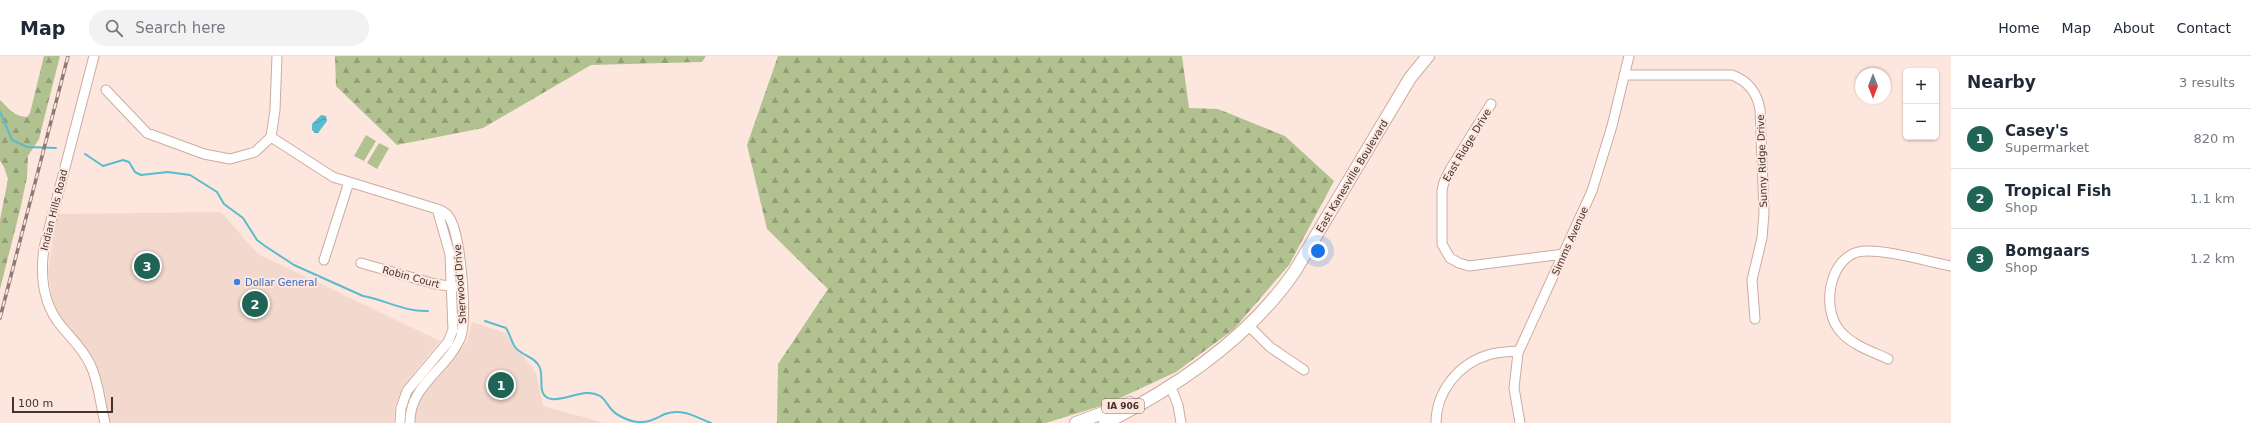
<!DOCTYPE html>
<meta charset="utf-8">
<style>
:root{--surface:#fff;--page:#f2f2f3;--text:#1f2937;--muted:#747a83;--line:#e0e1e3;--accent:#1f6455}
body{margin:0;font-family:"DejaVu Sans",sans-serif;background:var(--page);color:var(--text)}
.controls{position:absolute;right:12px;top:12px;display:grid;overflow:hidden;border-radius:6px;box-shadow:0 1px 3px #0004}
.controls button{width:36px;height:36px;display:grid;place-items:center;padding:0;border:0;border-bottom:1px solid var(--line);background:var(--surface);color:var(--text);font:20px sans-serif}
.compass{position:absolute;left:1855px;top:12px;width:36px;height:36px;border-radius:50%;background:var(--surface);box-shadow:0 1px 3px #0004;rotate:180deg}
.scale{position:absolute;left:12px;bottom:10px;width:101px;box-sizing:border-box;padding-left:4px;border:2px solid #41332d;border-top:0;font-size:11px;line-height:14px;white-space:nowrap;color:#41332d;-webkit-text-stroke:3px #fde6de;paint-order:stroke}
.you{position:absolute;left:1318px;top:195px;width:14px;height:14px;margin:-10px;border:3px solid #fff;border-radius:50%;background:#1a73e8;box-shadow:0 0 0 6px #1a73e833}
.badge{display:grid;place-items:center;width:26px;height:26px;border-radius:50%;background:var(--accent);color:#fff;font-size:13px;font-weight:700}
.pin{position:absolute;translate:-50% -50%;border:2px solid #fff;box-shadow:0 1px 4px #0006}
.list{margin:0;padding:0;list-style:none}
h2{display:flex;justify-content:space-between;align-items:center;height:52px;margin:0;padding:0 16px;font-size:17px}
h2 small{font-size:13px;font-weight:400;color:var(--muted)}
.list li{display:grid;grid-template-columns:26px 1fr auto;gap:12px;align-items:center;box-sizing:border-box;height:60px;padding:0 16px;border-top:1px solid var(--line)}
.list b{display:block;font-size:15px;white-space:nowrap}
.list p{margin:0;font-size:13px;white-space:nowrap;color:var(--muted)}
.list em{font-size:13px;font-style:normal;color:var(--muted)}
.icon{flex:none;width:22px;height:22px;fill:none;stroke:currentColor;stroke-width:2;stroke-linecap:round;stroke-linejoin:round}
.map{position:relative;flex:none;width:1951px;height:367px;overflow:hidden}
header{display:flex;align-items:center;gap:24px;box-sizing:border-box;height:56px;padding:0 20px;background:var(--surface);border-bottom:1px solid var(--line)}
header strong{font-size:19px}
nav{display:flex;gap:22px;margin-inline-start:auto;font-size:14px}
.search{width:280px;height:36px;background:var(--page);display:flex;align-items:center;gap:10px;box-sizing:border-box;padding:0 14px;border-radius:22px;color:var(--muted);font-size:15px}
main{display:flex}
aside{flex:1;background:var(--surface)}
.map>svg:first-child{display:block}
.built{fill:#f2d8cd}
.forest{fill:url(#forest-firs)}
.pitch{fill:#b1c290}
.water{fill:url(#water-waves)}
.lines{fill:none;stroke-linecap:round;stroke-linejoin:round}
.stream{stroke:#59bcce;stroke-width:2}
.minor-casing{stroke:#ceab9d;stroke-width:11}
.major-casing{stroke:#ceab9d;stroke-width:14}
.minor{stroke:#fff;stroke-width:9}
.major{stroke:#fff;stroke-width:12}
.rail-casing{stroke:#8c7b74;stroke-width:3.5}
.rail{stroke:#fde6de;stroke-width:2;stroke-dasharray:6;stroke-linecap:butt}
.shop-dot{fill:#3f7fe0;stroke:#fde6de;stroke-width:1.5}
.labels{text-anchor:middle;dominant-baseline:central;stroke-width:4;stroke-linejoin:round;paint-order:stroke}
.shield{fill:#fde6de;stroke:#796962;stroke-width:1}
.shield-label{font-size:9px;font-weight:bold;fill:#41332d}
.street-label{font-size:10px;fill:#41332d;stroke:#fde6de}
.shop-label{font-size:10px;fill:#366cbe;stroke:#fde6de;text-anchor:start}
</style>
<header>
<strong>Map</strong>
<div class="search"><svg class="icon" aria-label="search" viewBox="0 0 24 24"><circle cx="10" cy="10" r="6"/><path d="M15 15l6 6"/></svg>Search here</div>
<nav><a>Home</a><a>Map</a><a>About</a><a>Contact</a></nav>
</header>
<main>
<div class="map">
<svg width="1951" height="367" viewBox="0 0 1951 367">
<defs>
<pattern id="forest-firs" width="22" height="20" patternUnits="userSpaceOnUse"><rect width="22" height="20" fill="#b1c290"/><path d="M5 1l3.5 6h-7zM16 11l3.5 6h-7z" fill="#929e76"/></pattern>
<pattern id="water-waves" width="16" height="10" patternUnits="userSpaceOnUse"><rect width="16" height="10" fill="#59bcce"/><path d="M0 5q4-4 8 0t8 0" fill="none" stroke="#4b99a8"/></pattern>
</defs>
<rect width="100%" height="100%" fill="#fde6de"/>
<!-- built -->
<path class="built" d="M221,156L258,198L440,285L416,314L400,338L395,350L394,367H109L105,338L95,305L59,260L52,241L48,215L57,158Z
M472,266L505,277L536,317L543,350L604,367H415V356L420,341L467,286Z"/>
<!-- forest -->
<path class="forest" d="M44,0H60L39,83L28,100L27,121L20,154L0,233V164L8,123L4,111L0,105V44C8,52 15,61 27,61L30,57Z
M335,0H706L702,6L591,9L483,72L397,89L336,30Z
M778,0H1182L1189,52L1218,53L1285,80L1334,125L1289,209L1234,273L1176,316L1107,348L1046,367H777L778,308L828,233L767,173L747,89Z"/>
<!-- pitch -->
<path class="pitch" d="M366,79L376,85L364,105L354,100Z
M379,87L389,92L377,113L367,107Z"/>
<!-- water -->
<path class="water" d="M321,59L326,60L327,65L318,77H315L312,74V68Z"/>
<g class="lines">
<!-- stream -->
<path class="stream" d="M0,56L12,84L27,91L56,92
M85,98L103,110L123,104L129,106L135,116L141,119L168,116L190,119L217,136L224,148L243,162L257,184L265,190L294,209L363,240C386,244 404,256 428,255
M485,265L506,272C510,278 511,285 515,291C522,300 536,301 540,312C544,322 536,341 552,343C568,345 584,331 600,340C605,343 608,350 612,354C617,360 631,366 639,366C649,367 656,362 665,358C683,352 695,361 711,367"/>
<defs>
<path id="minor" d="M94,0L44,192C40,220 43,249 62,271C72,283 83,293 90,308C99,326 100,347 105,367
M1624,19H1732C1748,25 1757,37 1760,53L1764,157L1762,182L1752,224L1755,263
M106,34L147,77L204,98L230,103L255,96L271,81L275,54L277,0
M1491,48L1451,112L1444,126L1442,134V188L1450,202L1459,207L1469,210L1564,198
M271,81L333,121L437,153C442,155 446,156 449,161C461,178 468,265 460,283C446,314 409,330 410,367
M324,204L349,126
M361,207L435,228L457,231
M1248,269L1270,291L1304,314
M1888,303C1873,296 1852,289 1841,276C1821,255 1828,204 1858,196C1878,191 1929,206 1951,210
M1170,329L1178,349L1181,367
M400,367L401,352L407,335L448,286L453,274L450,198L437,153
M1436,367C1436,336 1458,308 1488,299C1497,296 1508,296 1519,295
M1520,367L1514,332L1518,297L1592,135L1612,70L1629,0"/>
<path id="major" d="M1076,367L1130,347
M1105,367C1177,331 1249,282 1295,215L1410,22L1428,0"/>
</defs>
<!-- minor casing -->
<use href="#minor" class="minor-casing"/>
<!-- major casing -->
<use href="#major" class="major-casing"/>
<!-- minor -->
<use href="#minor" class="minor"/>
<!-- major -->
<use href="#major" class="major"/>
<defs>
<path id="rail" d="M0,262L68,0"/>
</defs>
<!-- rail casing -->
<use href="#rail" class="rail-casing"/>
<!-- rail -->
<use href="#rail" class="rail"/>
</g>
<!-- markers -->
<circle class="shop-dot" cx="237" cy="226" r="4"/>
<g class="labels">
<!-- shield labels -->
<rect class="shield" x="1102" y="343" width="42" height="14" rx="3"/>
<g class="shield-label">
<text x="1123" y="350">IA 906</text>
</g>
<!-- street labels -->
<g class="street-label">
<text transform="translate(1467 89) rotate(-59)">East Ridge Drive</text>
<text transform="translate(1762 105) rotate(-92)">Sunny Ridge Drive</text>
<text transform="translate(1352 120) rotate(-59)">East Kanesville Boulevard</text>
<text transform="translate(54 154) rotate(-76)">Indian Hills Road</text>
<text transform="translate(1570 185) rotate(-66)">Simms Avenue</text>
<text transform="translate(411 221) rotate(15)">Robin Court</text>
<text transform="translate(460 228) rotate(-94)">Sherwood Drive</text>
</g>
<!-- shop labels -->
<g class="shop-label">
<text x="245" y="226">Dollar General</text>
</g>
</g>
</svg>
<div class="controls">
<button>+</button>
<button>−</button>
</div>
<svg class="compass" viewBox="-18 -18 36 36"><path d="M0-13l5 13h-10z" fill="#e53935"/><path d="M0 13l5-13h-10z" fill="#747a83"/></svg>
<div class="scale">100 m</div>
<div class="you"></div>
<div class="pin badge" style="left:501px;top:329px">1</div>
<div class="pin badge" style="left:255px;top:248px">2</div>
<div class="pin badge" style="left:147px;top:210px">3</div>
</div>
<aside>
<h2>Nearby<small>3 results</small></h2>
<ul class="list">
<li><span class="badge">1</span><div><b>Casey's</b><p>Supermarket</p></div><em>820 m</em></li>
<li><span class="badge">2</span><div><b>Tropical Fish</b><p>Shop</p></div><em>1.1 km</em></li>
<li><span class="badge">3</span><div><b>Bomgaars</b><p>Shop</p></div><em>1.2 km</em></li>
</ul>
</aside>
</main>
